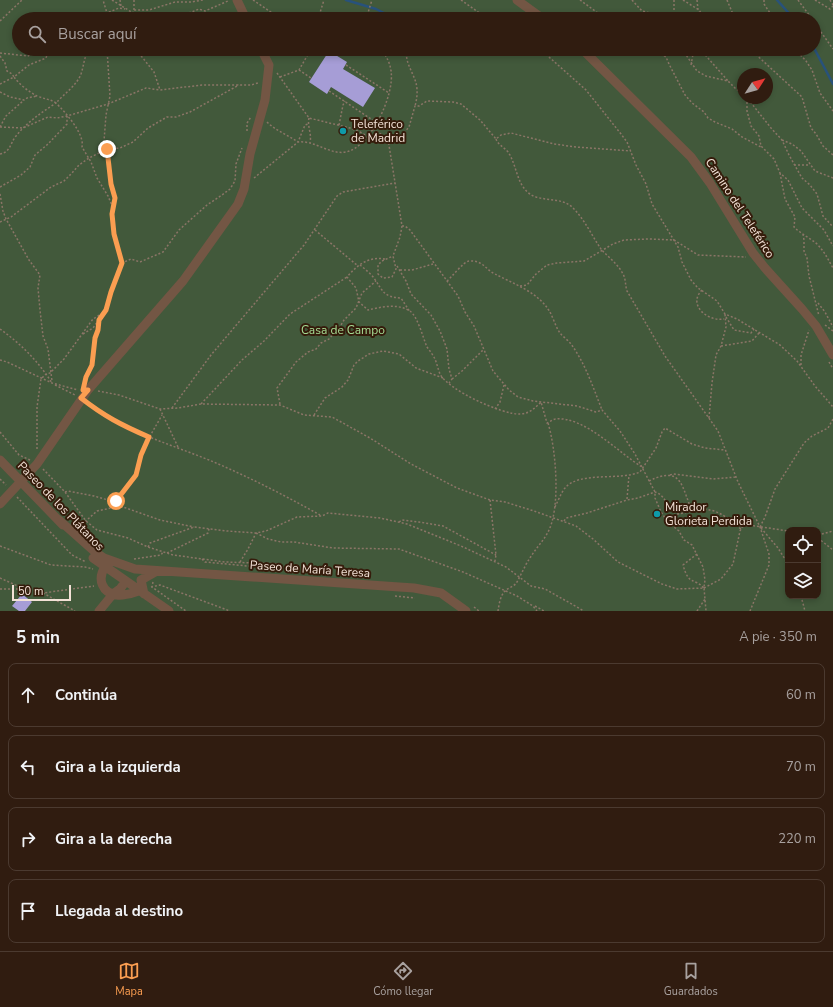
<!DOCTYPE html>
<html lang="es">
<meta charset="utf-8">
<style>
:root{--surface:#301c10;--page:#3c291e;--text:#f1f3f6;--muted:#a8a19f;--line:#4b3a30;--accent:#fb9e51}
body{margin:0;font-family:"Nunito Sans",sans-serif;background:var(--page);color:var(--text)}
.controls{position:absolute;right:12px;bottom:12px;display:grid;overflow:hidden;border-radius:8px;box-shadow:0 2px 6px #0003}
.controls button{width:36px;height:36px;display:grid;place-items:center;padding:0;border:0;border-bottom:1px solid var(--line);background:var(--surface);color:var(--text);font:20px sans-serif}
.compass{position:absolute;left:737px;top:68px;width:36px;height:36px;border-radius:50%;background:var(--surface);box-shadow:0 2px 6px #0003;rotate:54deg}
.scale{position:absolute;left:12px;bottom:10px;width:59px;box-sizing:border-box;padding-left:4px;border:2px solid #f3e2d7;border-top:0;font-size:11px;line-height:14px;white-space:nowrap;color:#f3e2d7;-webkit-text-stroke:3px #351c0b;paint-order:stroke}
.stop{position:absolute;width:12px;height:12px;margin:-9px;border:3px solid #fb9e51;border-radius:50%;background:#fff}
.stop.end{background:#fb9e51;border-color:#fff;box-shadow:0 1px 4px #0008}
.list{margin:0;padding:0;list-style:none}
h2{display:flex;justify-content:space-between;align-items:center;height:52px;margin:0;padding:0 16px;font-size:17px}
h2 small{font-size:13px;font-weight:400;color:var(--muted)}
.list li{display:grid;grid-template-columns:26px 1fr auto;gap:12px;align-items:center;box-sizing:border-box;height:64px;margin:0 8px 8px;padding:0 8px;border:1px solid var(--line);border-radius:8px}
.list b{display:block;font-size:15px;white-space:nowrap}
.list em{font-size:13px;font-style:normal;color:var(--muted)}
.icon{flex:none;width:22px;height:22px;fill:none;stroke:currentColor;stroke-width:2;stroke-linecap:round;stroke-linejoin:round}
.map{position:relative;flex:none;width:833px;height:611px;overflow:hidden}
.search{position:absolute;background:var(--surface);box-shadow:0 2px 6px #0003;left:12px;right:12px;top:12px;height:44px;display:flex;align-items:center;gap:10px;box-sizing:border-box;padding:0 14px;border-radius:22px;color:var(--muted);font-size:15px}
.sheet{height:340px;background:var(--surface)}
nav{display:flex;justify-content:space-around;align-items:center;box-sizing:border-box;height:56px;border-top:1px solid var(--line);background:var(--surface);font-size:11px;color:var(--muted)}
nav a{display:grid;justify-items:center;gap:2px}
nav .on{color:var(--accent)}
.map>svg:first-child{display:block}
.green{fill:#42593b;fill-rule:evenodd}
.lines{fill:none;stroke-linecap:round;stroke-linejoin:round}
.stream{stroke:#28527b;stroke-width:2.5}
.building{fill:#a69dd6}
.path{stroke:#8b7567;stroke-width:1.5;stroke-dasharray:2 2;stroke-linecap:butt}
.minor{stroke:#735644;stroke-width:9}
.route{stroke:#fb9e51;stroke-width:5}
.culture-dot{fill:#0f9aa8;stroke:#351c0b;stroke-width:1.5}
.labels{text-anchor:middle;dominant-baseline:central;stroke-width:4;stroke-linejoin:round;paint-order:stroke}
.poi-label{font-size:12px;fill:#f3e2d7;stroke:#351c0b;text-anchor:start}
.street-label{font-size:12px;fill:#f3e2d7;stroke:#351c0b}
.park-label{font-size:12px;fill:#a6dd95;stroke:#351c0b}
</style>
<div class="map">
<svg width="833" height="611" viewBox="0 0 833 611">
<rect width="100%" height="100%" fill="#402615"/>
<!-- green -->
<path class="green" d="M0,0H833V611H0ZM19,19H814V49H19ZM743,74H767V98H743ZM788,530H818V596H788Z"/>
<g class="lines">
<!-- stream -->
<path class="stream" d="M346,0L376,9L396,19
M777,0L794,19
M814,48L833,84"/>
</g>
<!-- building -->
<path class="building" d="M329,51L347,62L343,69L375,88L363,107L331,87L327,94L309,82Z
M22,594L32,602L25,611H19L12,606Z"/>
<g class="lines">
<!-- path -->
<path class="path" d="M112,0L133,13L134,10H149L175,2H191L203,0
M120,0L121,6
M253,0L281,19
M461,0L488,19
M580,0L606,19
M632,0L642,11L650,13L654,19
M674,0V14L675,19
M683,0L699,10L705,19
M697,0L699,19
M727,0L735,19
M764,0V4L774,19
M798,0L812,19
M815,0L830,9L833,6
M830,0L833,5
M134,10V0
M133,13L134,19
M650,13L672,19
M99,19L107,13L103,0
M107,19V13L119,8L125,9
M174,19L199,9L205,11L228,1
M318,19L324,0
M366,19L372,0
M0,21L22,0
M814,22L833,49
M107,49L110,96L106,115L104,141L107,149L111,184L115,198L113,206
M138,49V52L154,72L160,90L202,85H251L258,83
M319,49L327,54
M407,49C404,61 413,72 416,83C418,91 417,99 415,106
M540,49L586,90L621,134L627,142L636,165L646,184L652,204L678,247L682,262L691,280L698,288L717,301L725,314L737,319L780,345L797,361L815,386L833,407
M654,49L666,57L669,64L685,95L692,103L704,112L708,118L715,122L732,129L742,137L761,147
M682,49L697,71L706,76L728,81L736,89L743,93
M700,49L728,81
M750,49L802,97L811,128L816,134L823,146L833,155
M795,49L806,61L812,70L820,93L833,111
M0,53L28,56L42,49
M0,56L5,63L7,71L12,74L14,77L29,65L46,58L49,49
M346,65L389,93
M691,65L694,49
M299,70L311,78
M277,73L309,118L350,128L360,132L367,136
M280,77L299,70L311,49
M0,84L14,77C19,84 29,92 37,96C44,99 50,99 56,103C64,94 77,85 81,74C84,65 84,57 89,49
M329,91L377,123
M0,92L10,97L24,100L27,98L37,96
M747,98V111L751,126L759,136L761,146L774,159L780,173L788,180L802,208L824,230L833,246
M748,99L771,128L782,140L789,155L802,178L810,185L817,194L823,216L833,227
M309,118C307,126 312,134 310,142
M267,122C276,131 288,135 298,142L305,125L308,124
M339,125L343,105L345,101
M0,127L23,128L48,117L57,118L67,116L108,104L146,88L160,90
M0,127L6,116L24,100
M373,129L388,139H393L401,136L409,127L415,106H419L427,101L453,102L461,104L480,120L496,139L501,135L511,133L554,144L576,147L631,151
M247,131V123L251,117
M388,139L402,226L400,237L393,256L396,269L392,277L383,278L378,274V265L382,261L393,256
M496,139C498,145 504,147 508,152C518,166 516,190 536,197C549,201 563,198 573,208C585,220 592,236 601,249C608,257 618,264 623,274C626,279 625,285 627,291L665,356L718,431L738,482L760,527L769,554V565L750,611
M782,140L792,144L801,151L815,171L833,178
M0,154C11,152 10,143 16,136C27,122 41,113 56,103C65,112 85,134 82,147L91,162L97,178L108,196L113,208L114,234L122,263
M794,165H810
M780,173L785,199L795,217L794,227C801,234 810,238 817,244C824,251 828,259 833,268
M254,178L298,142C315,140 329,155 346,152C371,147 395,94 391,71C390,62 386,56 381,49
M0,187L21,175L30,167L35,155L48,144L67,124V116
M0,194L3,211L6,219L29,260L40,275L38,288L40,310L43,336L48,349L52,381
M0,222L11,217L51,187L64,181L72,173L79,165L89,158L107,149L120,148L133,142L148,128L167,117H176L190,112L239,85
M402,226H405L410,230L458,296L465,312L474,326L493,371L509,390L518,397L533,401L577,406L596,412L602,410L620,431L635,454L655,492V498L661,512L668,522L679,531L684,540L692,545L703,567L705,580L704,587
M315,230L358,266
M803,234L804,240V251L807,258L809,276L819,316
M385,259C369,256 357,265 347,277L356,288L359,302L368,310C381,307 397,303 410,311C418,317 423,338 427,347C430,351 433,355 435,359C437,364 438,369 440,374C448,390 503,415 520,414C529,414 535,408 541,402L547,423C550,422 553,419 556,419C584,416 619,453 642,467
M360,265C365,269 371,274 374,278C383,291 383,297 401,298L410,312
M397,266L406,281L411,294L431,315L440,331L447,349L449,369L452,379L449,383
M400,270H412L433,264
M447,281C452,277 463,262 469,261C483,260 486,270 495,274C512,283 537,292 548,309C553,316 555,326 560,333C563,337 568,340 571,344C585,363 593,387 602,410
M520,286L527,285L536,274L547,265L557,263L584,261L613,244L624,240L649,239L674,240L698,255L746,257
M702,290C687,305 708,322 724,319
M818,303L825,312L833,327
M726,317L734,330L751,333L754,329
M825,325L833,331
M0,329C21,344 38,361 52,383
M83,334L93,328L98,321
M721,346L752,341L759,333
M0,360L7,362L52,383L78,390
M829,362L833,369
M801,365V355L809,330
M452,379L462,371L484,349
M85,380L92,365L95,338L98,330L99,320L107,310L111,292L122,263L131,259L140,262L163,252L179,230L207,205L222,195L230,189L235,181L236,164L242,148
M55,385L75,395
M98,391L119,395L160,409L178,408L201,404L280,405L304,415L332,417L370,438L411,464L457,488L490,500L505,502L534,511L576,526L593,539L618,562L662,584L677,589L704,588L706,611
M88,404C124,431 167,443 209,460C247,476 284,495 320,515
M201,404L242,360L264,341L290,314L347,277
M280,404L277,388L296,362L308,352L316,349L321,343L329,339L341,325L344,320L356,308L362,293L376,281
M172,408L211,355L304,245L337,196L343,192L395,183
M160,409L178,447
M495,409L500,402L504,385
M314,415L325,398L342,387L348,380L354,365L358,361L369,354L383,351L399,354L416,368L443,378
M709,418L712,383L716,355L721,346L726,327L725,314
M0,432L19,455L30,460
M37,449V407L41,379L46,374L50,373L64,359L93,319L103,313
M43,469L65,492L86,521L97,530L128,538L148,547L173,555L225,562L282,564
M670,475L673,474L713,479L736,477
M0,479L6,485
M649,481C684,464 681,489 693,512
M65,492L68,491L94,496L115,502
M17,497L72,555L86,562
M627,499L629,475
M490,500L496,555L495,561
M114,507L116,501L136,475L145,445L162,415
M555,507C558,501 561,493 565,488C579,471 620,481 640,472L656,448L662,432L665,428L692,444L705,448L725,450
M564,521L566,518L587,513L627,500L638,498L655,492C666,495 667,509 677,514C685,513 692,511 699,510C717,507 728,519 741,529
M399,522L402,520L419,522L443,526L496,555
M79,527L97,511L116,507H123L160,520L194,527
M760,527L765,517L775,489L804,443L812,436L828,428L833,419
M761,528L778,548L788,564
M256,533L268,539L281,542H294L333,548L399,549L463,572L517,596L533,606L537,611
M818,535L833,531
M818,538L833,550
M0,546L51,565L85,567L93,569
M148,547L150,543L194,527L227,531L256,533L266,531L297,517L322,516L328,513L380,518L407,524L461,546L506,567L531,586L545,589L584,611
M167,553L208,533L209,529
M697,554L683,565C689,586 693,577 704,588
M134,559L161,555L163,552
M202,559L205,562L290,570
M240,562L248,549L256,533
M0,578L20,587L43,593L94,586
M153,582L152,587L186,611
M151,587L160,585L230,611
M704,588L721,579L733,564L740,531L742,527L749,525L788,531
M0,589H19L20,587
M43,593L75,611
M395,596L415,598
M801,596L805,611
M535,606L544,611
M474,607L479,611
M498,611C499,605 500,596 505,591C509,587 514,587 517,582C522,573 526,563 532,555C537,547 544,540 548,532C561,508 556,449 548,423
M697,611L705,599"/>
<!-- minor -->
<path class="minor" d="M237,0L246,19
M517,0L543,19
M582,49L691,157L710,183L753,253L765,268L802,309L816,326L833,355
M0,460L63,525
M0,504L37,464L88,390L183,281L238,204L244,189L250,154L265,100L269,65L261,49
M59,520L95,552L104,558L135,569L414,588L441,593L466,611
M93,558L169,611
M105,567C97,579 102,593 117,595C125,596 132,593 139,591
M144,594L141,580L155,572
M99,611L113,594L120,589L126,581"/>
</g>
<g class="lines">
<!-- route -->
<path class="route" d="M107,149L111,184L115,198L112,214L114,234L122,263L111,292L106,310L99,320L98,330L95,338L92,365L86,377L83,390H88L81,398C104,416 121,425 149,437L141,455L136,475L116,501"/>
</g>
<!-- markers -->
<g class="culture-dot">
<circle cx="343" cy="131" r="4"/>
<circle cx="657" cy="514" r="4"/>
</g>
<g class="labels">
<!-- poi labels -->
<g class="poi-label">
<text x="351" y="124">Teleférico<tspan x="351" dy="14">de Madrid</tspan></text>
<text x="665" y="507">Mirador<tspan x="665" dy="14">Glorieta Perdida</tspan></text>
</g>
<!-- street labels -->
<g class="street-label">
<text transform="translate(740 208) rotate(57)">Camino del Teleférico</text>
<text transform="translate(61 506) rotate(46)">Paseo de los Plátanos</text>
<text transform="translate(310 569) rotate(4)">Paseo de María Teresa</text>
</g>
<!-- park labels -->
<g class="park-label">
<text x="343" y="330">Casa de Campo</text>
</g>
</g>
</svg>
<div class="controls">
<button><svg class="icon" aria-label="locate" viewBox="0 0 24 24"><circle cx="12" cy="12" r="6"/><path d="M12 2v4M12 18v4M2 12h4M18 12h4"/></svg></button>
<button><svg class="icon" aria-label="layers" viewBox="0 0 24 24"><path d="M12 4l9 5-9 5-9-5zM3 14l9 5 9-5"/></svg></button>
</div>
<svg class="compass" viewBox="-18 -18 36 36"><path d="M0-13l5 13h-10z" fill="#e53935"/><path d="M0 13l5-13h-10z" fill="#a8a19f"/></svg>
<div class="scale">50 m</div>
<div class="stop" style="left:116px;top:501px"></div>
<div class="stop end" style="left:107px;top:149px"></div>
<div class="search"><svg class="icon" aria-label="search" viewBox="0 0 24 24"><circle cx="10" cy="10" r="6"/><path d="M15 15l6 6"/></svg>Buscar aquí</div>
</div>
<section class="sheet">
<h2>5 min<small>A pie · 350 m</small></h2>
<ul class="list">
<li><svg class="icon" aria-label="ahead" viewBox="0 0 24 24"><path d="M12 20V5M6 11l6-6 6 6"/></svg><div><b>Continúa</b></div><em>60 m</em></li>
<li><svg class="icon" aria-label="left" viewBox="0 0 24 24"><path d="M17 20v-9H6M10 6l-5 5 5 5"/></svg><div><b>Gira a la izquierda</b></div><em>70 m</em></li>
<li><svg class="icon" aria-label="right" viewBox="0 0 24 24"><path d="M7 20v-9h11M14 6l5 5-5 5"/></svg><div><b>Gira a la derecha</b></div><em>220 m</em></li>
<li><svg class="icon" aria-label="arrive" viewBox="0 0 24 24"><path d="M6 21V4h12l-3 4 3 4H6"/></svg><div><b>Llegada al destino</b></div></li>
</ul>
</section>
<nav>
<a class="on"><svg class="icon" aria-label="map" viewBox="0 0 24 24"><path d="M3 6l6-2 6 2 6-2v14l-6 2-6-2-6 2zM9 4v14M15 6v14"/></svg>Mapa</a>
<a><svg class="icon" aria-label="directions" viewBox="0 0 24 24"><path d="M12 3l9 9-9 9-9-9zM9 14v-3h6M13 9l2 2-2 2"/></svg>Cómo llegar</a>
<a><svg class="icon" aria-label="saved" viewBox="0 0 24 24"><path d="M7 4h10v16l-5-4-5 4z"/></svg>Guardados</a>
</nav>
